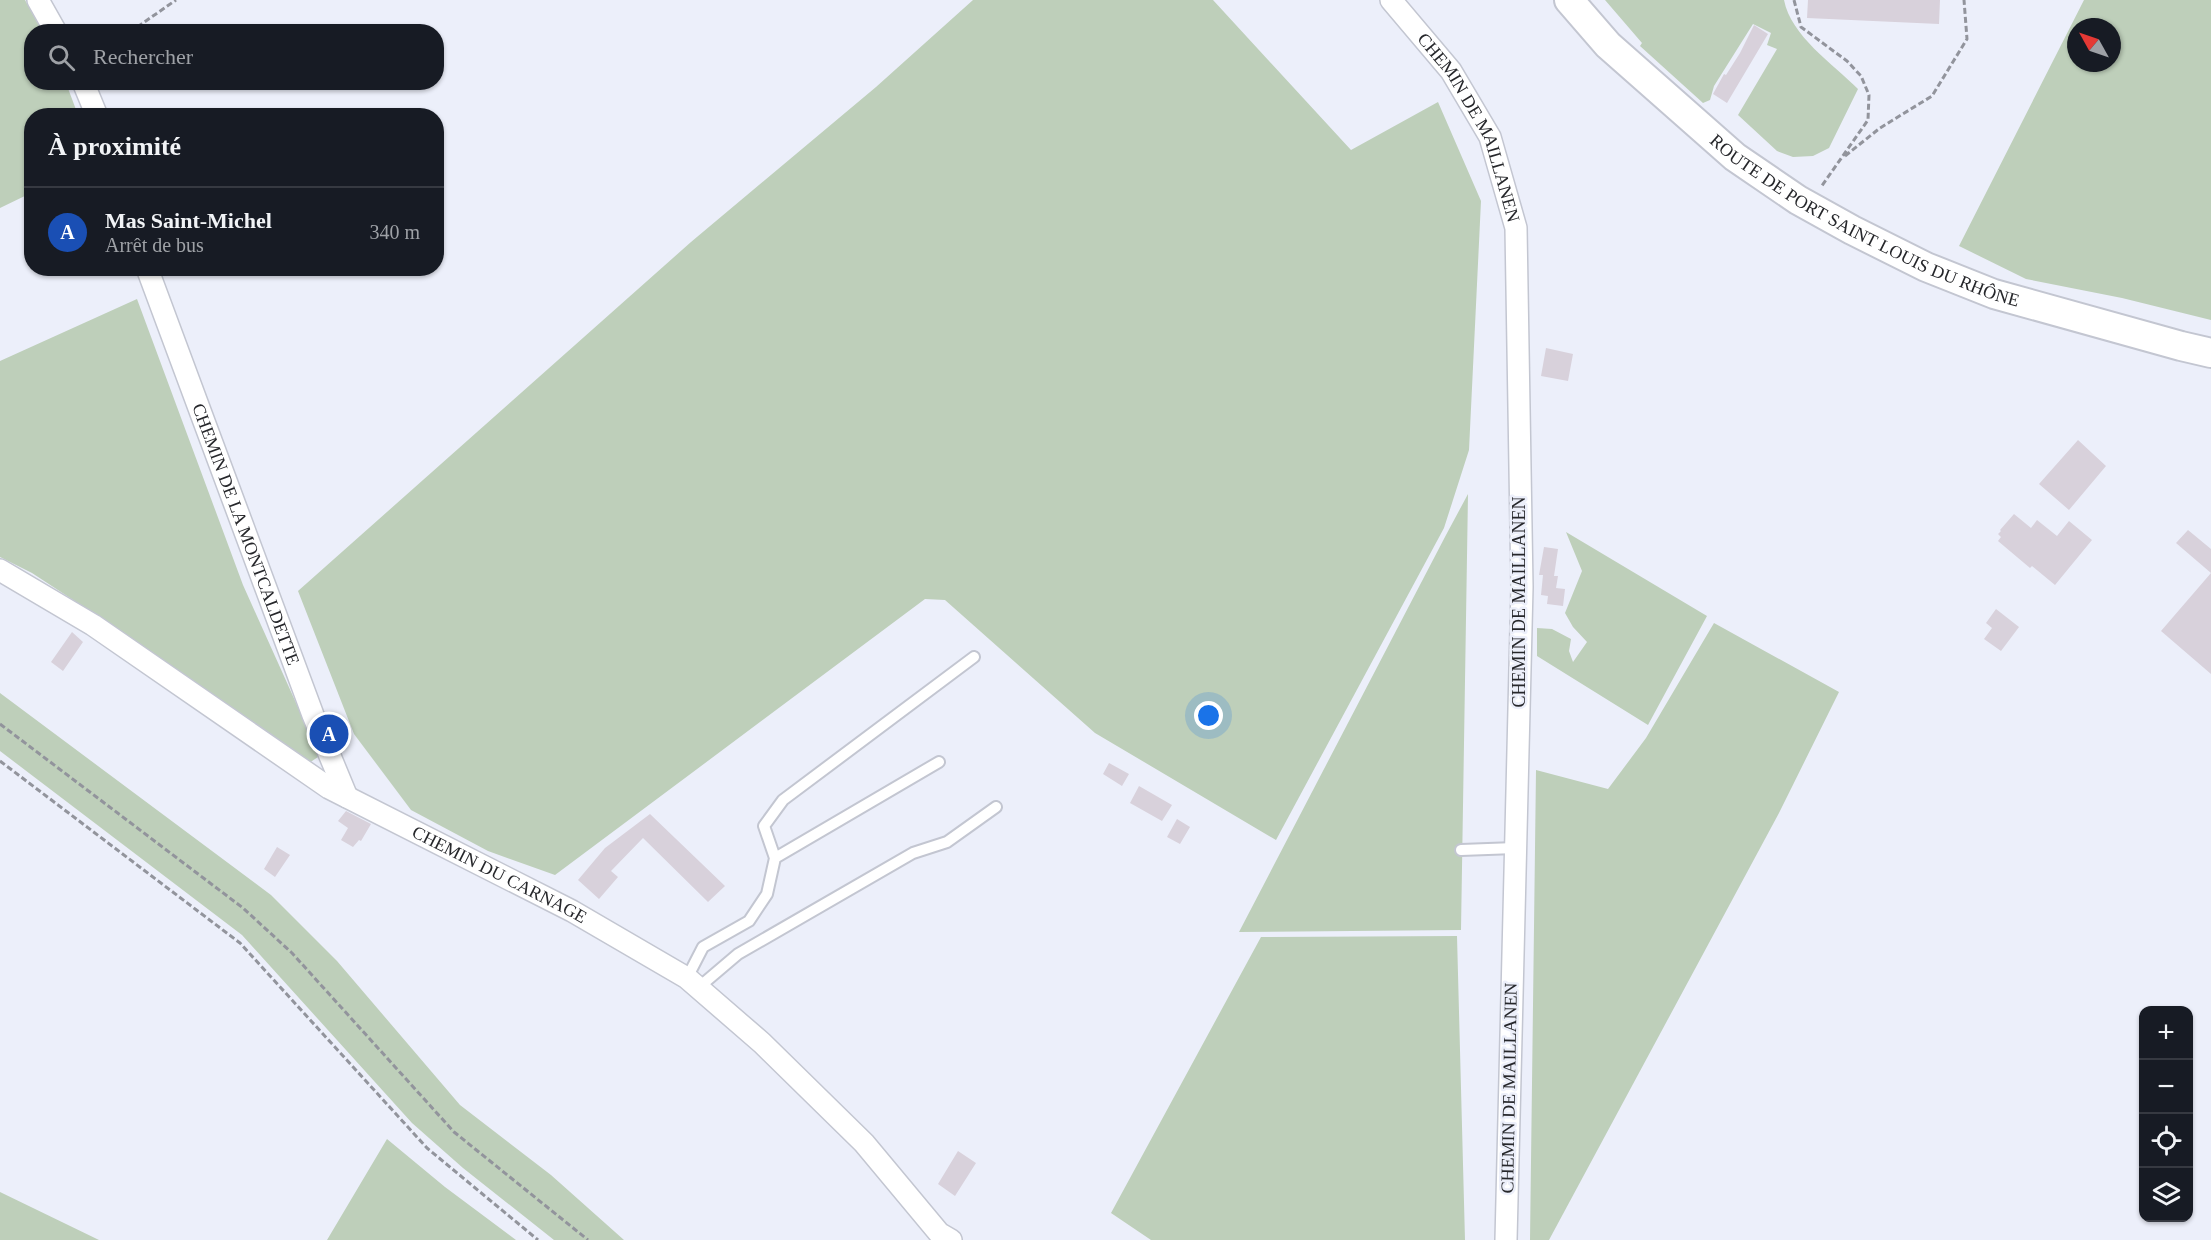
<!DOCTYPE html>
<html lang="fr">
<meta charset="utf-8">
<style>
:root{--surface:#171b24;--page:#20242c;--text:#f1f3f6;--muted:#9ea1a6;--line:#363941;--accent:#93b7b8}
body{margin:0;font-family:"Times New Roman",serif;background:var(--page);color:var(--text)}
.controls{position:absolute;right:18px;bottom:18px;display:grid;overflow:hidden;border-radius:12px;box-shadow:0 2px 4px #0004}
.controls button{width:54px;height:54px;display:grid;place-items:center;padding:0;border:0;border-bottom:2px solid var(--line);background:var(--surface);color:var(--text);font:30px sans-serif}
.compass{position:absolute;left:2067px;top:18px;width:54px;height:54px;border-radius:50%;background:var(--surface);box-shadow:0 2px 4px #0004;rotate:310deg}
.you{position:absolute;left:1209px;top:716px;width:21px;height:21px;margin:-15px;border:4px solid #fff;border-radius:50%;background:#1a73e8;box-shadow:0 0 0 9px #1a73e833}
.badge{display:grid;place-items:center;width:39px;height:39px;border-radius:50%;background:var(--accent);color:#fff;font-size:20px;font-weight:700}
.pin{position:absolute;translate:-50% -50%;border:3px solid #fff;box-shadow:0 2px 6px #0006}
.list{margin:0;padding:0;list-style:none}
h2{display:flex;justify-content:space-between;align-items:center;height:78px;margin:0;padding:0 24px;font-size:26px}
h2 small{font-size:20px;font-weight:400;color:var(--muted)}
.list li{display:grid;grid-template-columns:39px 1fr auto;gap:18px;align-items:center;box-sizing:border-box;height:90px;padding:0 24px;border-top:2px solid var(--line)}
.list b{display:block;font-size:22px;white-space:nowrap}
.list p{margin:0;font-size:20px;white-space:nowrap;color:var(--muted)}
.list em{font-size:20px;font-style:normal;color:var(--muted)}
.icon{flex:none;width:33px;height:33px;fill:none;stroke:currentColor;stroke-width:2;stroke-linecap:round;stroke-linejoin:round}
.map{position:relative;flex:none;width:2211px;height:1240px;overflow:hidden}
.search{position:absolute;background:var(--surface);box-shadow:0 2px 4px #0004;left:24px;top:24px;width:420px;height:66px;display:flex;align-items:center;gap:15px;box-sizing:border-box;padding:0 21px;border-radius:24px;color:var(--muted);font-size:22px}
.panel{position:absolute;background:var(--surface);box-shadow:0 2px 4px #0004;left:24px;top:108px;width:420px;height:168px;border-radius:24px}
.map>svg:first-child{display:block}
.green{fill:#becfba;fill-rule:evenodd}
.building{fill:#d8d1db}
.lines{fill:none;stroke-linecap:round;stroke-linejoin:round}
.service-casing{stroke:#c3c6d1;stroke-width:14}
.minor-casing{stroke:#c3c6d1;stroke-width:24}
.secondary-casing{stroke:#c3c6d1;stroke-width:32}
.path{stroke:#92949c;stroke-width:3;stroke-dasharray:6 3;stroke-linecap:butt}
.service{stroke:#fff;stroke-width:10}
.minor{stroke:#fff;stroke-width:21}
.secondary{stroke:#fff;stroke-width:28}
.labels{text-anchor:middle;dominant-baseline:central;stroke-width:5;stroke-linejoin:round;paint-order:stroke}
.street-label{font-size:18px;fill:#26272b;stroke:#eceffa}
</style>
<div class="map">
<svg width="2211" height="1240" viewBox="0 0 2211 1240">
<rect width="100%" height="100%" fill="#eceffa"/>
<!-- green -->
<path class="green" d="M0,0H25L42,31L32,32V82L66,83L78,115L32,116L31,193L0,208Z
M973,0H1213L1351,150L1438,102L1481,201L1469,450L1444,528L1276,840L1095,733L945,600L925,599L555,875L488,851L411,810L354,734L298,591L691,242L876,87Z
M1605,0H1784C1791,36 1833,64 1858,89L1829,148L1813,156L1793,157L1777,151L1738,115L1777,49L1767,45L1771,33L1753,24L1714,86L1710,100L1703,103L1640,46L1642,43Z
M2084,0H2211V320L2122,298L2026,279L1959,246ZM2076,27H2112V63H2076Z
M137,299L243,585L315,745L318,757L306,765L131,638L32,573L0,557V361Z
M1468,494L1461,930L1239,932L1446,535Z
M1566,532L1707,616L1648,725L1537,656V628L1552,629L1571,639L1569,651L1573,662L1587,642L1573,627L1565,613L1582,571Z
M1714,623L1839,692L1779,813L1549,1240H1530L1536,770L1608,789L1646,738Z
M0,693L271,895L337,961L460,1105L551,1175L624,1240H554L463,1168L412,1123L242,935L0,751Z
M1457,936L1465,1240H1151L1111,1213L1261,937Z
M387,1139L445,1187L516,1240H327Z
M0,1192L99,1240H0Z"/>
<!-- building -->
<path class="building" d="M1808,0H1940L1939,24L1807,18Z
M1754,25L1768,34L1727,103L1713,94L1724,74L1726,75L1740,53Z
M1546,348L1573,354L1568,381L1541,376Z
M2078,440L2106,466L2069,510L2039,484Z
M2014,514L2031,528L2037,520L2057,536L2069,521L2092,540L2055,585L2032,566L2030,568L1998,541L2001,537L1998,534L2001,531L2000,530Z
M2188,530L2211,549V674L2161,631L2211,573L2176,543Z
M1544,547L1558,549L1554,576H1558L1556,588L1565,589L1563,606L1547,604L1548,596L1541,595L1543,575H1539Z
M1996,609L2019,627L2001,651L1984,639L1992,628L1986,623Z
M72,632L83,642L63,671L51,662Z
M1109,763L1129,774L1122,786L1103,774Z
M1139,786L1172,805L1162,821L1130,803Z
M346,811L371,824L361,841L359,840L353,847L341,840L348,828L338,821Z
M650,814L725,886L708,902L643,838L611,871L618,877L599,899L578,880L605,848Z
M1177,819L1190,827L1180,844L1167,837Z
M277,847L290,855L275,877L264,869Z
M958,1151L976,1163L955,1196L938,1184Z"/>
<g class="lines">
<defs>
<path id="service" d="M1461,850L1515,848
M775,858L764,826L783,800L974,657
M687,978L703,947L749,921L767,894L775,858L939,762
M698,988L738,954L913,853L947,842L996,807"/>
<g id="minor">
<path d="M38,0L56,32"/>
<path id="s1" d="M1391,0L1451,71L1490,137L1516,228L1522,587L1506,1240"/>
<path d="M83,82L97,116"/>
<path id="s2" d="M147,268L313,715L347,797"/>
<path id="s3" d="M0,570L93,625L329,788L572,911L687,978L762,1043L864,1143L939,1233L951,1240"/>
</g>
<g id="secondary">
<path id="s4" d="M1569,0L1608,45L1735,157L1798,200L1852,230L1926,267L1994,294L2181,346L2211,353"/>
</g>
</defs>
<!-- service casing -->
<use href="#service" class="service-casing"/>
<!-- minor casing -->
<use href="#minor" class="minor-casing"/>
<!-- secondary casing -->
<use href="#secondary" class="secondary-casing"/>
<!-- path -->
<path class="path" d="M1794,0L1801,27L1847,61L1861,76L1869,95L1868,120L1821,187
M130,32L176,0
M1845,156L1880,128L1932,96L1967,39L1964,0
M0,724L243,908L292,953L454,1132L588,1240
M0,761L240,943L427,1148L538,1240"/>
<!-- service -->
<use href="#service" class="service"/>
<!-- minor -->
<use href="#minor" class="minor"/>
<!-- secondary -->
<use href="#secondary" class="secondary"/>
</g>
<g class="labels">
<!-- street labels -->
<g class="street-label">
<text stroke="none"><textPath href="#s1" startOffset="152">CHEMIN DE MAILLANEN</textPath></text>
<text stroke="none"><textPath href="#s4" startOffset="374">ROUTE DE PORT SAINT LOUIS DU RHÔNE</textPath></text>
<text stroke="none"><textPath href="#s2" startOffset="284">CHEMIN DE LA MONTCALDETTE</textPath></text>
<text transform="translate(1519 602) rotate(-90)">CHEMIN DE MAILLANEN</text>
<text stroke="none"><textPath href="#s3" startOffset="586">CHEMIN DU CARNAGE</textPath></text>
<text transform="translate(1509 1088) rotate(-89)">CHEMIN DE MAILLANEN</text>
</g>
</g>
</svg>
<div class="controls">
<button>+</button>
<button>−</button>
<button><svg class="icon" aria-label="locate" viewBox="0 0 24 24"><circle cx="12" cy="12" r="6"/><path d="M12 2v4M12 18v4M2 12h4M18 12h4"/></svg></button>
<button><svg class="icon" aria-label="layers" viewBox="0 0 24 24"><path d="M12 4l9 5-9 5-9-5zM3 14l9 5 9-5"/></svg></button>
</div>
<svg class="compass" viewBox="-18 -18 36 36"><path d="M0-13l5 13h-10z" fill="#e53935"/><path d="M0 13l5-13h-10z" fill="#9ea1a6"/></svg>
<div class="you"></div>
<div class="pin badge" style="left:329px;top:734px;background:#1a4fb4">A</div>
<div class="search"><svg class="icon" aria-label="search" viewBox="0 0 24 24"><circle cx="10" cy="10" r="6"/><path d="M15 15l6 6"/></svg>Rechercher</div>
<section class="panel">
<h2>À proximité<small></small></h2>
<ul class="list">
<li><span class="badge" style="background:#1a4fb4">A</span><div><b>Mas Saint-Michel</b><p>Arrêt de bus</p></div><em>340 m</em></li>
</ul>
</section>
</div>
